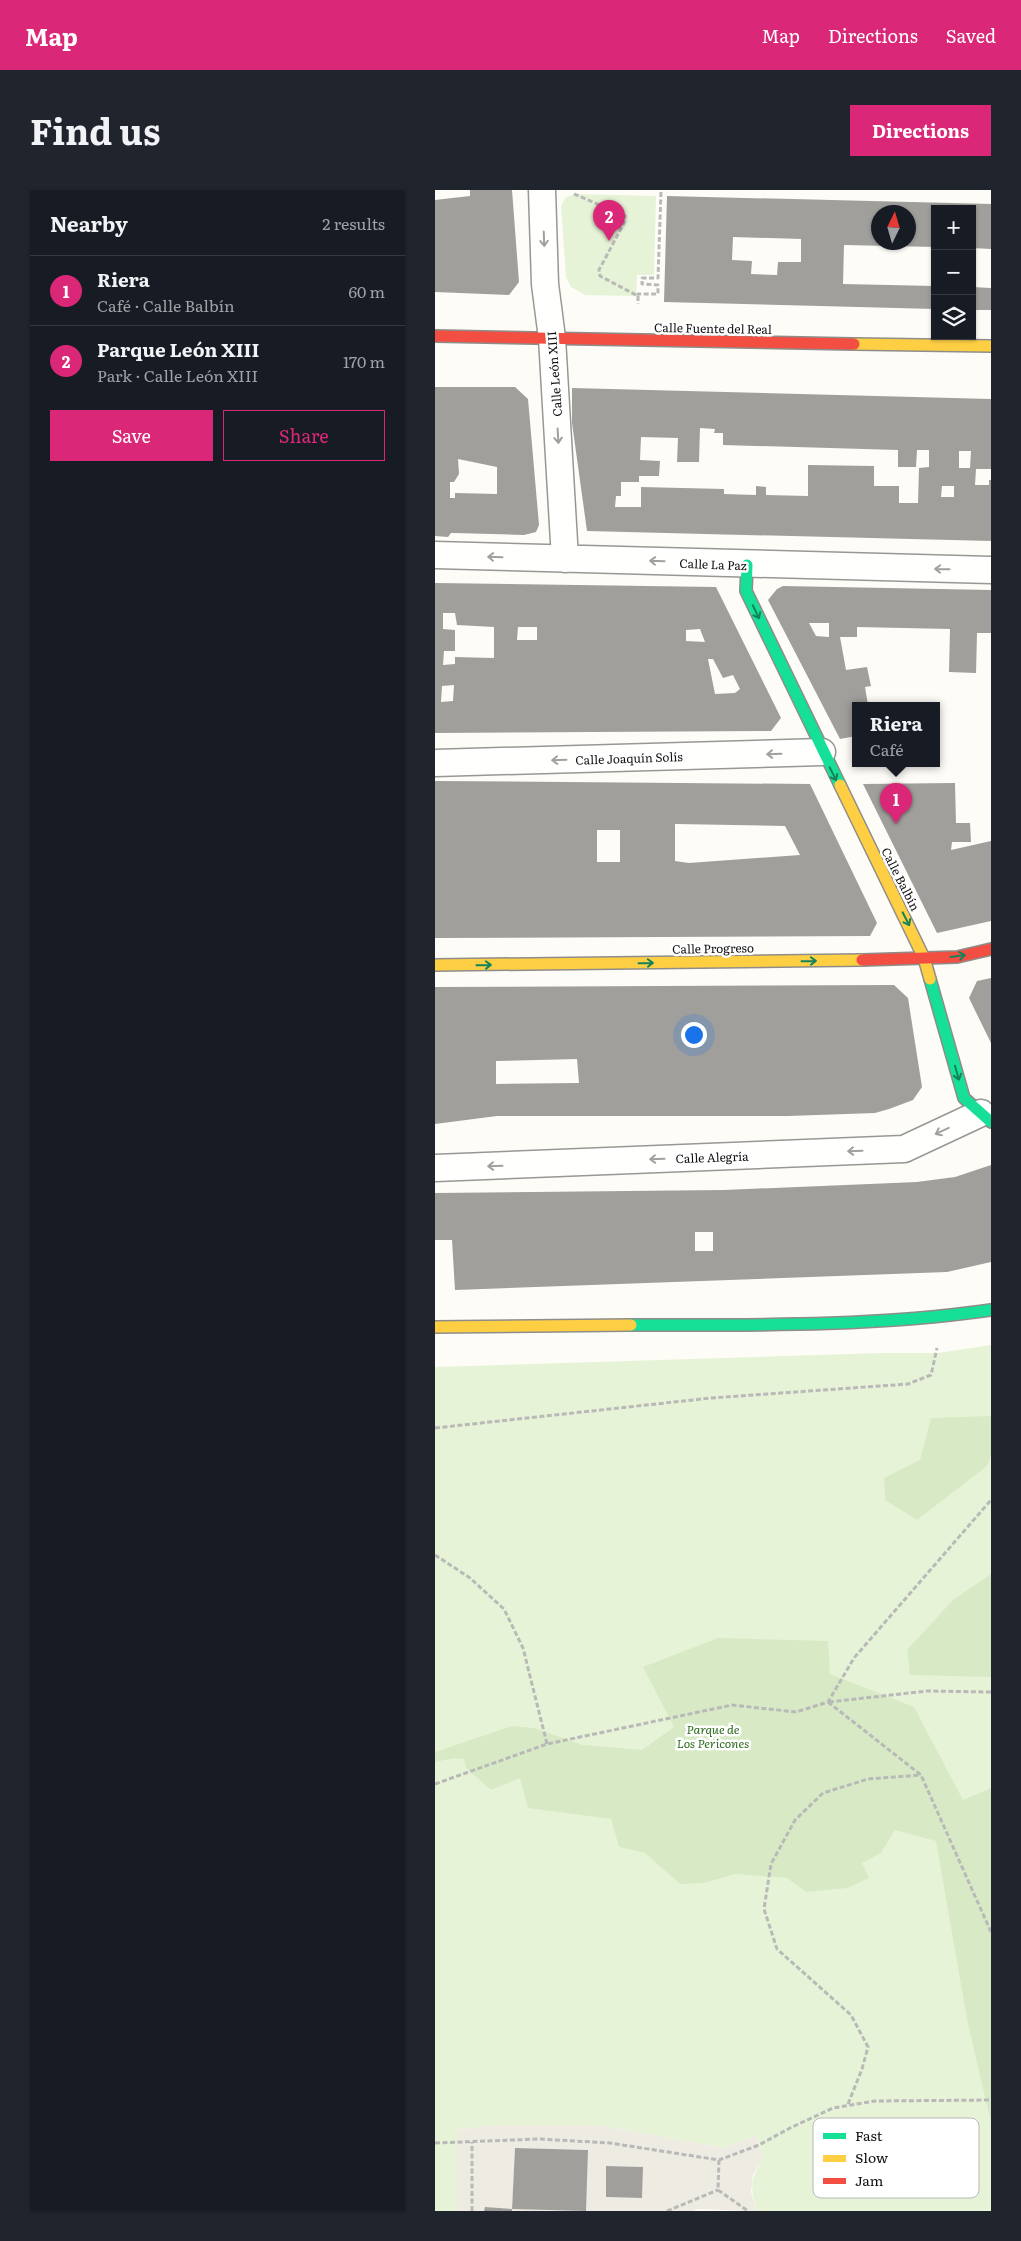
<!DOCTYPE html>
<meta charset="utf-8">
<style>
:root{--surface:#171b24;--page:#20242c;--text:#f1f3f6;--muted:#9ea1a6;--line:#363941;--accent:#db2777}
body{margin:0;font-family:Literata,serif;background:var(--page);color:var(--text)}
.controls{position:absolute;right:15px;top:15px;display:grid;overflow:hidden;border-radius:0px;box-shadow:0 1px 4px #0004}
.controls button{width:45px;height:45px;display:grid;place-items:center;padding:0;border:0;border-bottom:1px solid var(--line);background:var(--surface);color:var(--text);font:25px sans-serif}
.compass{position:absolute;left:436px;top:15px;width:45px;height:45px;border-radius:50%;background:var(--surface);box-shadow:0 1px 4px #0004;rotate:5deg}
.you{position:absolute;left:258px;top:844px;width:18px;height:18px;margin:-12px;border:4px solid #fff;border-radius:50%;background:#1a73e8;box-shadow:0 0 0 8px #1a73e833}
.badge{display:grid;place-items:center;width:32px;height:32px;border-radius:50%;background:var(--accent);color:#fff;font-size:16px;font-weight:700}
.pin{position:absolute;translate:-50% -41px;filter:drop-shadow(0 1px 2px #0008)}
.pin::after{content:'';position:absolute;top:26px;width:18px;height:15px;background:inherit;clip-path:polygon(0 0,100% 0,50% 100%)}
.popup{position:absolute;left:417px;top:512px;width:88px;height:65px;box-sizing:border-box;display:grid;place-content:center;border-radius:0px;background:var(--surface);filter:drop-shadow(0 1px 4px #0005);font-size:16px;white-space:nowrap;color:var(--muted)}
.popup b{font-size:19px;color:var(--text)}
.popup::after{content:'';position:absolute;left:50%;top:100%;margin-left:-10px;border:10px solid transparent;border-top-color:var(--surface)}
.list{margin:0;padding:0;list-style:none}
h2{display:flex;justify-content:space-between;align-items:center;height:65px;margin:0;padding:0 20px;font-size:21px}
h2 small{font-size:16px;font-weight:400;color:var(--muted)}
.list li{display:grid;grid-template-columns:32px 1fr auto;gap:15px;align-items:center;box-sizing:border-box;height:70px;padding:0 20px;border-top:1px solid var(--line)}
.list b{display:block;font-size:19px;white-space:nowrap}
.list p{margin:0;font-size:16px;white-space:nowrap;color:var(--muted)}
.list em{font-size:16px;font-style:normal;color:var(--muted)}
.actions{display:flex;gap:10px;padding:15px 20px}
.actions a{flex:1;padding:11px 0;border:1px solid var(--accent);border-radius:0px;text-align:center;font-size:18px;color:var(--accent)}
.actions .main{background:var(--accent);color:#fff}
.icon{flex:none;width:28px;height:28px;fill:none;stroke:currentColor;stroke-width:2;stroke-linecap:round;stroke-linejoin:round}
.map{position:relative;flex:none;width:556px;height:2021px;overflow:hidden;border-radius:0px}
header{display:flex;align-items:center;gap:30px;box-sizing:border-box;height:70px;padding:0 25px;background:var(--accent);color:#fff}
header strong{font-size:24px}
nav{display:flex;gap:28px;margin-inline-start:auto;font-size:18px}
.intro{display:flex;align-items:center;justify-content:space-between;box-sizing:border-box;height:120px;padding:0 30px}
h1{margin:0;font-size:35px}
.button{padding:12px 22px;border-radius:0px;background:var(--accent);color:#fff;font-size:18px;font-weight:700}
main{display:flex;gap:30px;padding:0 30px}
aside{flex:1;background:var(--surface);border-radius:0px;box-shadow:0 1px 4px #0004}
.map>svg:first-child{display:block}
.green{fill:#e7f3d7}
.forest{fill:#d8eac5}
.plaza{fill:#edebe2;fill-rule:evenodd}
.building{fill:#a19f9c;fill-rule:evenodd}
.lines{fill:none;stroke-linecap:round;stroke-linejoin:round}
.street-casing{stroke:#979795;stroke-width:29}
.fast-casing{stroke:#8e8d8b;stroke-width:14}
.slow-casing{stroke:#8e8d8b;stroke-width:14}
.jam-casing{stroke:#8e8d8b;stroke-width:14}
.path{stroke:#b9b9b8;stroke-width:3;stroke-dasharray:5 2.5;stroke-linecap:butt}
.street{stroke:#fffffe;stroke-width:26}
.fast{stroke:#16e098;stroke-width:11}
.slow{stroke:#ffcf43;stroke-width:11}
.jam{stroke:#f24e42;stroke-width:11}
.oneway{stroke:#a0a09f}
.oneway2{stroke:#14835b}
.labels{text-anchor:middle;dominant-baseline:central;stroke-width:5;stroke-linejoin:round;paint-order:stroke}
.street-label{font-size:12px;fill:#111;stroke:#fff}
.park-label{font-size:12px;font-style:italic;fill:#2f6b1f;stroke:#fff}
.key{fill:#fff;stroke:#b8b8b8;stroke-width:1}
.key-label{font-size:14px;fill:#111}
</style>
<header>
<strong>Map</strong>
<nav><a>Map</a><a>Directions</a><a>Saved</a></nav>
</header>
<div class="intro"><h1>Find us</h1><a class="button">Directions</a></div>
<main>
<aside>
<h2>Nearby<small>2 results</small></h2>
<ul class="list">
<li><span class="badge">1</span><div><b>Riera</b><p>Café · Calle Balbín</p></div><em>60 m</em></li>
<li><span class="badge">2</span><div><b>Parque León XIII</b><p>Park · Calle León XIII</p></div><em>170 m</em></li>
</ul>
<div class="actions"><a class="main">Save</a><a>Share</a></div>
</aside>
<div class="map">
<svg width="556" height="2021" viewBox="0 0 556 2021">
<rect width="100%" height="100%" fill="#fdfcf7"/>
<!-- green -->
<path class="green" d="M139,4L221,6L219,85H202L201,106L150,105L136,97L131,87L126,16L130,8Z
M556,1155V2021H319L321,2018C314,1995 317,1988 328,1967L321,1945L290,1958L161,1935H57L22,1940V2021H0V1177L446,1163H503Z"/>
<!-- forest -->
<path class="forest" d="M556,1226V1265L552,1276L482,1330L450,1310L449,1288L485,1270L496,1228Z
M556,1384V1487L475,1485L472,1460L518,1410Z
M283,1448L393,1451L395,1484L479,1517L528,1610L556,1598V1933L532,1829L501,1651L460,1640L446,1663L427,1673L434,1688L412,1698L371,1702L352,1688L300,1684L269,1693L245,1694L210,1663L184,1657L176,1629L93,1618L85,1588L56,1600L31,1578L29,1569L19,1568L0,1572V1562L77,1536L99,1538L148,1555L207,1560L239,1537L208,1477Z"/>
<!-- plaza -->
<path class="plaza" d="M57,1935H161L290,1958L321,1945L328,1967L318,1985L316,2002L321,2019L319,2021L263,2019L258,2021H77V2019L50,2017L49,2021H22V1940ZM80,1958L152,1960L77,2019ZM171,1976L208,1977L207,2008L171,2007Z"/>
<!-- building -->
<path class="building" d="M35,0H77L84,92L74,105L0,102V10L35,6Z
M232,6L556,14V59L537,58V19H500V57L409,55L408,94L500,96V119L229,112ZM443,22H473V52H443ZM298,47L366,49V72H343L342,85L316,84L317,71L297,70Z
M537,97L556,98V120H537Z
M0,197H80L93,209L104,335L101,342L89,345L19,343H16L13,347L0,346ZM23,269L62,277V304L20,303V308H15V292H19L24,284Z
M137,198L556,209V279H541L540,295H554V290H556V351L152,341L137,233ZM265,238L280,239L279,243H288V255L463,260V277H481L482,260H494V277L484,278L483,313H464V296H439V276L373,275V306L331,305V297L321,296V305L289,304V299L206,297V317H180L181,306H186V292H204V286H224L225,271L205,270L206,247L243,248L242,272H264ZM524,261H536L535,278H524ZM507,296H519V307H506Z
M0,393L281,397L346,528L336,541L0,543ZM8,423H20L22,435L59,437V468L20,467V474L8,475L9,461H20V440L8,439ZM83,437H102V450H82ZM265,439L270,452L251,451V440ZM273,469H278L288,488L298,485L305,499L300,503L280,504ZM19,495L18,511L6,512L7,496Z
M348,396L556,400V443H542L541,483L514,482L515,439L422,437V447H405L411,480L432,477L436,496L430,497L433,515H421V546L405,549L333,410L342,399ZM374,433H394V447L381,446Z
M0,591L375,594L442,733L435,746L0,748ZM240,634L350,636L365,665L254,673L240,671ZM162,640H185V672H162Z
M520,593L521,633H535L536,652H517L516,660L556,651V731L502,743L428,594Z
M556,788V853L534,808L542,791Z
M459,795L473,808L487,897L478,910L454,919L440,923L353,926H62L0,934V797ZM142,869L144,893L61,894V871Z
M556,975V1072L512,1082L20,1100L17,1050H0V1003L289,1000L482,992L520,987ZM260,1042H278V1061H260Z
M80,1958L153,1960L151,2021L77,2019Z
M171,1976L208,1977L207,2008L171,2007Z
M50,2017L77,2019V2021H49Z"/>
<g class="lines">
<defs>
<path id="street" d="M107,0L110,94L117,148L130,369
M0,365L556,380
M0,573L387,562
M0,978L469,959L546,923"/>
<path id="fast" d="M312,375L311,401L405,595
M495,789L529,908L556,932
M196,1135C316,1135 437,1137 556,1120"/>
<path id="slow" d="M419,154L556,156
M405,595L489,768L495,789
M0,775L427,770
M0,1137L196,1135"/>
<path id="jam" d="M0,146L419,154
M427,770L522,767L556,759"/>
</defs>
<!-- street casing -->
<use href="#street" class="street-casing"/>
<!-- fast casing -->
<use href="#fast" class="fast-casing"/>
<!-- slow casing -->
<use href="#slow" class="slow-casing"/>
<!-- jam casing -->
<use href="#jam" class="jam-casing"/>
<!-- path -->
<path class="path" d="M139,4L190,26L189,33L164,80L165,86L203,106V104H223V95L207,94V88H223L226,2
M203,106V114
M0,1238L276,1208L473,1194L496,1185L502,1158
M0,1365L35,1388L69,1419L88,1458L112,1554
M393,1512L486,1585L556,1742
M394,1512L492,1501L556,1502
M0,1594L112,1554L297,1515L361,1522L393,1512L419,1468L556,1310
M413,1914L427,1879L433,1857L416,1825L342,1759L329,1719L336,1674L360,1630L388,1603L433,1589L486,1585
M0,1953L104,1949L175,1953L284,1970L324,1955L355,1938L398,1918L440,1911L556,1910
M284,1970L283,2000L313,2021
M37,2021V1952
M232,2021L283,2000"/>
<!-- street -->
<use href="#street" class="street"/>
<!-- fast -->
<use href="#fast" class="fast"/>
<!-- slow -->
<use href="#slow" class="slow"/>
<!-- jam -->
<use href="#jam" class="jam"/>
</g>
<!-- one-way arrows -->
<defs><path id="oneway-shaft" d="M-6 0H5M1.5-3L5.5 0L1.5 3" fill="none" stroke-width="1.6" stroke-linecap="round" stroke-linejoin="round" transform="scale(1.25)"/></defs>
<g class="oneway">
<use href="#oneway-shaft" transform="translate(109 49) rotate(88)"/>
<use href="#oneway-shaft" transform="translate(123 246) rotate(87)"/>
<use href="#oneway-shaft" transform="translate(60 367) rotate(-178)"/>
<use href="#oneway-shaft" transform="translate(222 371) rotate(-178)"/>
<use href="#oneway-shaft" transform="translate(507 379) rotate(-179)"/>
<use href="#oneway-shaft" transform="translate(339 564) rotate(178)"/>
<use href="#oneway-shaft" transform="translate(124 570) rotate(178)"/>
<use href="#oneway-shaft" transform="translate(507 941) rotate(155)"/>
<use href="#oneway-shaft" transform="translate(420 961) rotate(178)"/>
<use href="#oneway-shaft" transform="translate(222 969) rotate(178)"/>
<use href="#oneway-shaft" transform="translate(60 976) rotate(178)"/>
</g>
<g class="oneway2">
<use href="#oneway-shaft" transform="translate(321 422) rotate(65)"/>
<use href="#oneway-shaft" transform="translate(398 584) rotate(63)"/>
<use href="#oneway-shaft" transform="translate(471 729) rotate(63)"/>
<use href="#oneway-shaft" transform="translate(523 766) rotate(-8)"/>
<use href="#oneway-shaft" transform="translate(374 771) rotate(-1)"/>
<use href="#oneway-shaft" transform="translate(211 773) rotate(-1)"/>
<use href="#oneway-shaft" transform="translate(49 775) rotate(-1)"/>
<use href="#oneway-shaft" transform="translate(522 883) rotate(74)"/>
</g>
<g class="labels">
<!-- street labels -->
<g class="street-label">
<text transform="translate(278 138) rotate(1)">Calle Fuente del Real</text>
<text transform="translate(119 184) rotate(-94)">Calle León XIII</text>
<text transform="translate(278 374) rotate(2)">Calle La Paz</text>
<text transform="translate(194 568) rotate(-2)">Calle Joaquín Solís</text>
<text transform="translate(466 689) rotate(63)">Calle Balbín</text>
<text transform="translate(278 758) rotate(-1)">Calle Progreso</text>
<text transform="translate(277 967) rotate(-2)">Calle Alegría</text>
</g>
<!-- park labels -->
<g class="park-label">
<text x="278" y="1539">Parque de<tspan x="278" dy="14">Los Pericones</tspan></text>
</g>
</g>
<!-- legend -->
<rect x="378" y="1928" width="166" height="80" rx="8" class="key"/>
<rect x="388" y="1943" width="23" height="6" fill="#16e098"/>
<rect x="388" y="1965" width="23" height="7" fill="#ffcf43"/>
<rect x="388" y="1988" width="23" height="6" fill="#f24e42"/>
<g class="key-label">
<text x="420" y="1951">Fast</text>
<text x="420" y="1973">Slow</text>
<text x="420" y="1996">Jam</text>
</g>
</svg>
<div class="controls">
<button>+</button>
<button>−</button>
<button><svg class="icon" aria-label="layers" viewBox="0 0 24 24"><path d="M12 4l9 5-9 5-9-5zM3 14l9 5 9-5"/></svg></button>
</div>
<svg class="compass" viewBox="-18 -18 36 36"><path d="M0-13l5 13h-10z" fill="#e53935"/><path d="M0 13l5-13h-10z" fill="#9ea1a6"/></svg>
<div class="you"></div>
<div class="pin badge" style="left:461px;top:634px">1</div>
<div class="popup"><b>Riera</b>Café</div>
<div class="pin badge" style="left:174px;top:51px">2</div>
</div>
</main>
